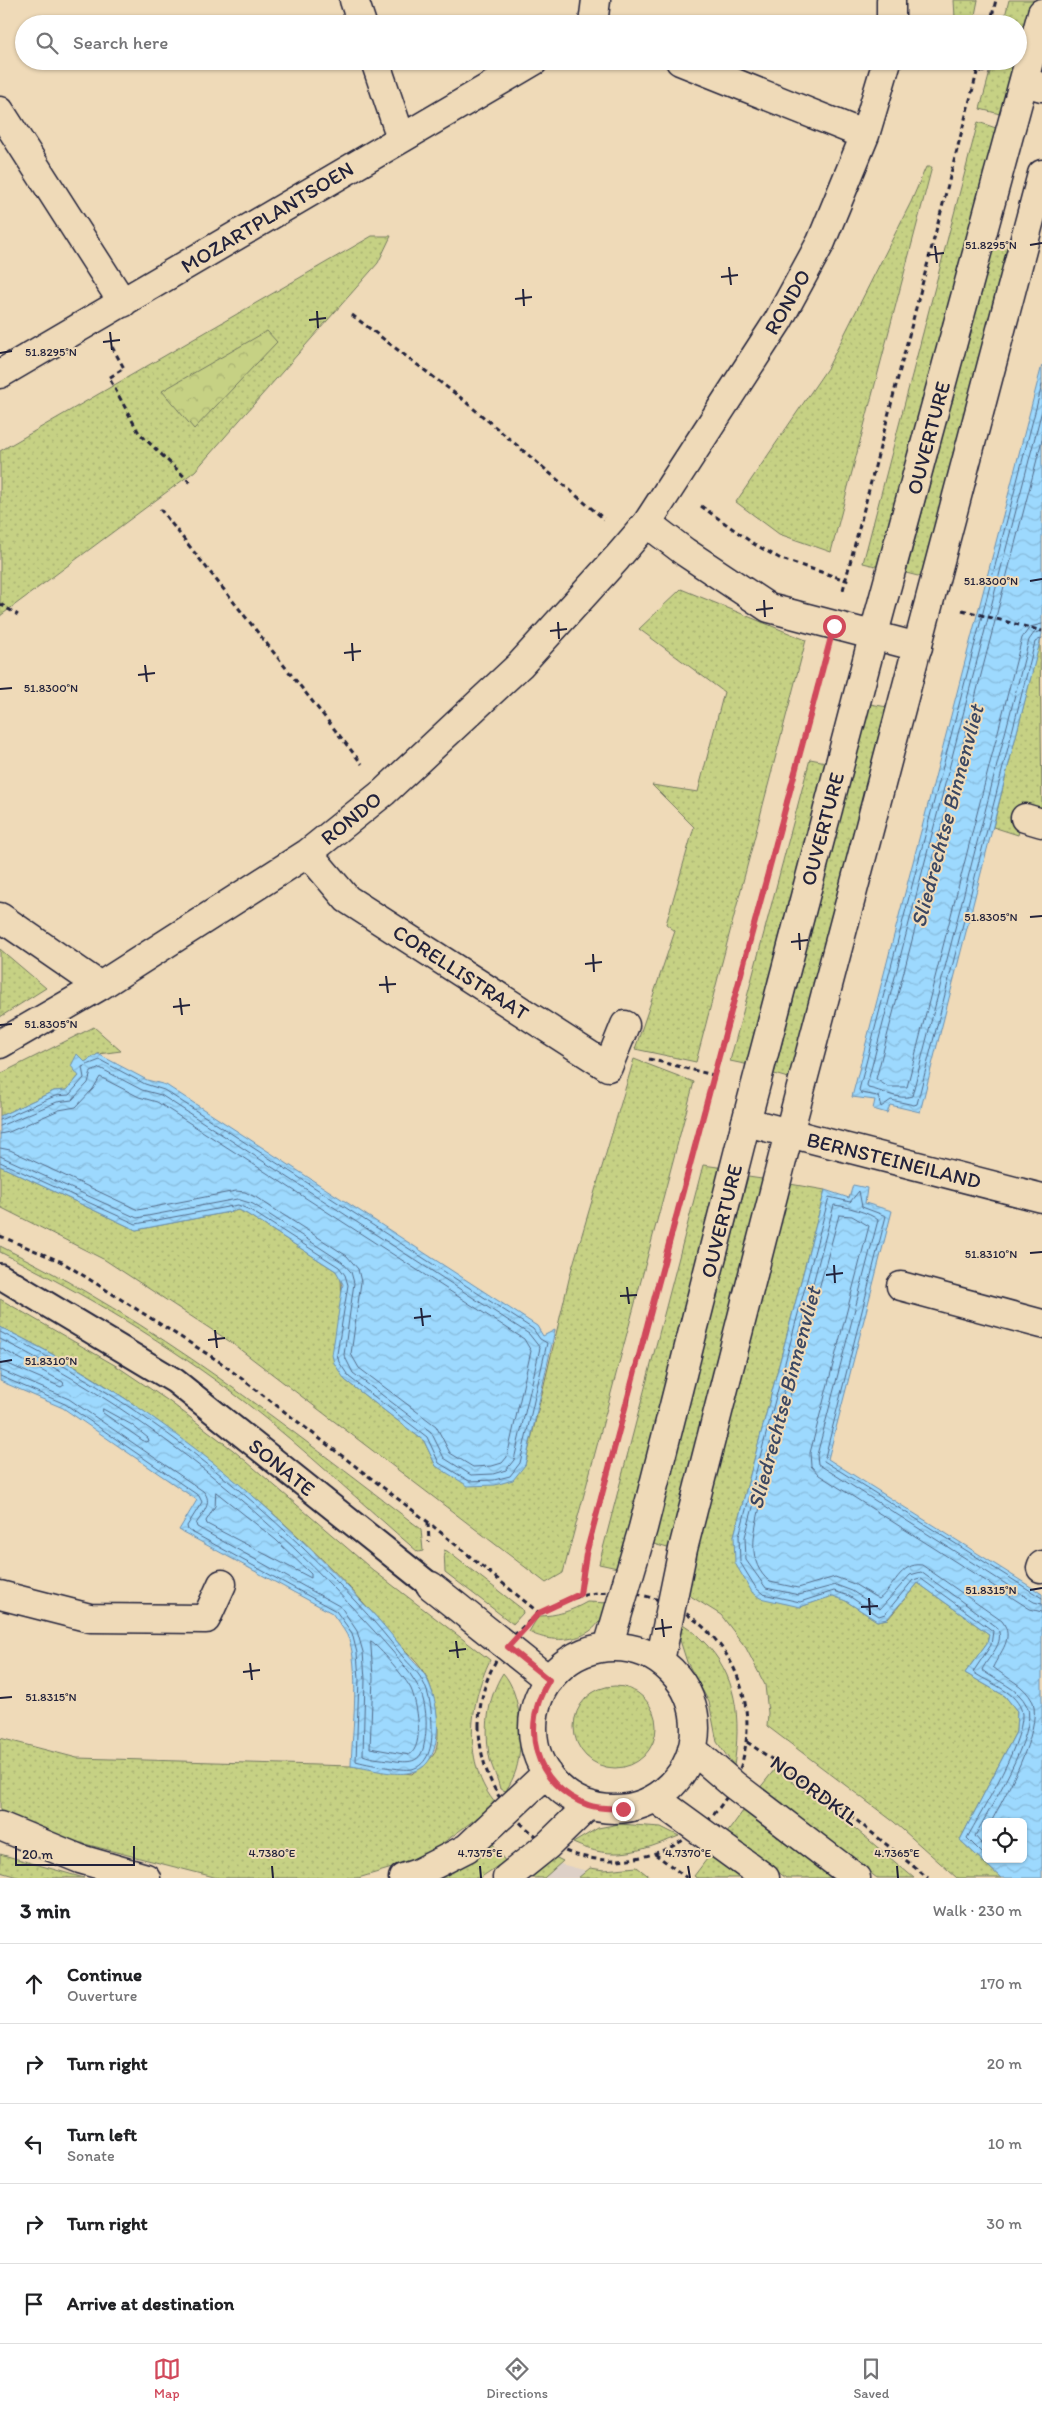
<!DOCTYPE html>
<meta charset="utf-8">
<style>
:root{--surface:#fff;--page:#f2f2f2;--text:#202124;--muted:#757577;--line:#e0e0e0;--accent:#d1495b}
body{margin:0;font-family:Itim,sans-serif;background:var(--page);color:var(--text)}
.controls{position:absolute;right:15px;bottom:15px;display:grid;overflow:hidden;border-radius:8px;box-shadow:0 1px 4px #0004}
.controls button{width:45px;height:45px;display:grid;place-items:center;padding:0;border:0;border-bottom:1px solid var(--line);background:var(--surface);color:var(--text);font:25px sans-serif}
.scale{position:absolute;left:15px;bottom:12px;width:120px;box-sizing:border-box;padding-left:5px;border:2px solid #22223b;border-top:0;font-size:14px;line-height:18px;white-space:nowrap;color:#22223b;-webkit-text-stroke:4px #efdab8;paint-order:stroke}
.stop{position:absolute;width:15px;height:15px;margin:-11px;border:4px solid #d1495b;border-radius:50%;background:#fff}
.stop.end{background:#d1495b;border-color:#fff;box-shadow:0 1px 5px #0008}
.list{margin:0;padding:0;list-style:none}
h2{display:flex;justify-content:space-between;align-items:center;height:65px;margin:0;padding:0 20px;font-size:21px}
h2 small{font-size:16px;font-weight:400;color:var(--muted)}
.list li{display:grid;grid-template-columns:32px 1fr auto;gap:15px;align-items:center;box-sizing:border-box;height:80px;padding:0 20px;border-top:1px solid var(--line)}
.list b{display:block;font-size:19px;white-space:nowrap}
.list p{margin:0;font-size:16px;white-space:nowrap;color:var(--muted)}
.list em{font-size:16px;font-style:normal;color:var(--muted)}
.icon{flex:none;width:28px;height:28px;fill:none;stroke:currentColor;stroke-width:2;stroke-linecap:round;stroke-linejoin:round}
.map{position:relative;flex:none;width:1042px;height:1878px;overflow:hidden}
.search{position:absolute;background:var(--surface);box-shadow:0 1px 4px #0004;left:15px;right:15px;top:15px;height:55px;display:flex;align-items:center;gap:12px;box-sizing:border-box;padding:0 18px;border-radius:28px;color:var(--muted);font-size:19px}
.sheet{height:465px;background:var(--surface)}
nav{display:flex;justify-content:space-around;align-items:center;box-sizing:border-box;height:70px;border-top:1px solid var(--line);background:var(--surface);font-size:14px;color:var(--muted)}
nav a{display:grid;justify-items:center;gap:2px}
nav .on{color:var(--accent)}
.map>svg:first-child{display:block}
.built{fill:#ddd0c7}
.grass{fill:url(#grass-dots);stroke:#747a60}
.park{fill:url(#park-crowns);stroke:#747a60}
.water{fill:url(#water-waves);stroke:#6c90b0;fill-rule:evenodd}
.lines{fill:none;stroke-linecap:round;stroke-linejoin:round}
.shore{stroke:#536b89;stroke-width:1}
.service-casing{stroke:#22223b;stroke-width:28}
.minor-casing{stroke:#22223b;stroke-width:31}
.tertiary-casing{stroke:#22223b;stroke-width:31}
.path{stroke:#22223b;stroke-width:3;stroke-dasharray:5 4;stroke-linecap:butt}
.service{stroke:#efdab8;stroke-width:24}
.minor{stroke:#efdab8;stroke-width:28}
.tertiary{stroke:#efdab8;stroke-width:28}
.route{stroke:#d1495b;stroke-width:6}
.ticks{fill:none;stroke:#22223b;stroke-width:2}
.labels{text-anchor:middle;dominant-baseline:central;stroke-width:4;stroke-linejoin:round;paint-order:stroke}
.street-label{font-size:21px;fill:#22223b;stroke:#efdab8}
.water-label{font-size:22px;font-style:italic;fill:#3b4762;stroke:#efdab8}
.ticks-label{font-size:12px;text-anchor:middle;fill:#22223b;stroke:#efdab8;stroke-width:4;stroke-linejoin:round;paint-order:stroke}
</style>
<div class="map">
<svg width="1042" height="1878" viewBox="0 0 1042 1878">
<defs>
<pattern id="grass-dots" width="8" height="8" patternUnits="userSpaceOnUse" patternTransform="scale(1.25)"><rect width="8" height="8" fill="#c6d184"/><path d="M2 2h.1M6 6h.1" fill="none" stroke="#aab373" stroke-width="1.8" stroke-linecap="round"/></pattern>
<pattern id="park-crowns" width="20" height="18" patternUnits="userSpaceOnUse" patternTransform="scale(1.25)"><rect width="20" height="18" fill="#c6d184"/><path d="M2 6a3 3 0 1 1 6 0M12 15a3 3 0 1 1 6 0" fill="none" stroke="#aab373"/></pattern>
<pattern id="water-waves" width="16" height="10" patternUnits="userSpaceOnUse" patternTransform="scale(1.25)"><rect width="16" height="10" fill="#9dd9fe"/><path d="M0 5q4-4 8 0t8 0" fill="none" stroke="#87badb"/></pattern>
</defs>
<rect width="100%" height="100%" fill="#efdab8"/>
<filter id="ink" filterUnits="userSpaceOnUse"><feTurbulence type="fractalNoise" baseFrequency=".02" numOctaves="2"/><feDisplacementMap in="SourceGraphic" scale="10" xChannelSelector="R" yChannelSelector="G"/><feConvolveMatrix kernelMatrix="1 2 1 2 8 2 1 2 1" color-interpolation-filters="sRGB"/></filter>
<g filter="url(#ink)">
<!-- built -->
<path class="built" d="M553,1862L595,1873L648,1878H530Z"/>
<!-- grass -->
<path class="grass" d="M954,0H978L974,20L955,18Z
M1009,0H1034L1018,61V24H1003Z
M993,61H1018L1004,115L980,109Z
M978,122L999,129L884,568L863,563Z
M926,167H932L831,552L779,534L736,502L828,367L911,202Z
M372,236H391L378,263L195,471L0,616V451Z
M993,245L1013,249L926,578L906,573Z
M681,589L806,640L696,1062L635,1049L675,931L666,924L694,827L652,785L698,792L724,692L639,629Z
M1040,640L1042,811L1025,807L1018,835L993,827Z
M870,704L893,708L795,1080L774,1074Z
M810,759L832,763L754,1066L730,1061Z
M0,949L46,988L0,1017Z
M94,1027L121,1051L98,1054L85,1062L78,1055L79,1076L67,1090L54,1091L0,1116V1074Z
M634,1059L694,1082L563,1573L546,1583L229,1341L105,1260L0,1207V1166L136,1230L239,1210L247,1214L336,1271L341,1278L345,1380L424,1441L436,1466L525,1465L570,1275Z
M703,1165L725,1168L622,1569L599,1564Z
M748,1177L769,1180L671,1549L650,1543Z
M790,1184L825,1190L734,1536L800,1607L833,1595L846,1601L877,1621L888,1619L918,1583L989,1634L987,1643L965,1673L1005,1696L1017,1711L1016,1732L960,1840L1001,1878H957L894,1822L767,1726L768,1713L765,1685L746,1648L721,1615L684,1592Z
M0,1246C156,1322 284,1425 421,1529L423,1551L418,1552C361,1503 306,1450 246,1403C169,1344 87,1295 0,1252Z
M0,1299L118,1367L170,1402L233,1450L374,1571L490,1660C469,1704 462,1764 496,1804L432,1851L399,1866L358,1878H218L77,1842L0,1812V1738L77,1758L351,1766L412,1774C418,1768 430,1761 434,1754C443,1737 435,1696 428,1680C421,1664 403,1649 392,1636C321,1549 234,1476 143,1411C99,1379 49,1351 0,1327Z
M444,1550L447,1551L522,1609L523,1613L513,1624L445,1572Z
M587,1602L611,1603C605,1612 599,1625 590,1631C573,1643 546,1641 529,1632L538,1616C557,1616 571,1611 587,1602Z
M678,1622C688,1626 695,1633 702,1640C738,1674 741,1720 734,1766L717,1742L709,1702L687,1662L679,1637Z
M503,1673C522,1694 524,1743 516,1770C514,1777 510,1784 506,1791L500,1789C498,1779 493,1770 490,1760C484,1731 487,1698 503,1673Z
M574 1727a41 41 0 1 1 82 0a41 41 0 1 1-82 0Z
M775,1769L851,1825L914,1878H877L759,1789Z
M743,1811L833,1878H786L727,1833Z
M619,1824L661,1827L679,1836C641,1851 614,1862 573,1843L598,1828Z
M493,1844L505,1861L480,1878H436L468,1861Z
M0,1854L84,1878H21L0,1872Z
M710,1855L740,1878H697L694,1876Z
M555,1857L563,1861L544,1878H527Z
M637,1867L651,1878H578L590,1868L604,1870Z"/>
<!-- park -->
<path class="park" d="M267,331L277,342L194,429L162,391Z"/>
<!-- water -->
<path class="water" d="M1042,365V634L920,1112L890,1105L887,1113L873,1109L875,1100L852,1097Z
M77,1054L85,1062L98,1054L147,1080L166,1085L537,1326L543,1336L555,1330L525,1465L513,1480L495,1485L468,1486L436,1466L424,1441L345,1380L334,1363L332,1355L343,1284L336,1271L247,1214L239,1210L136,1230L0,1166V1116L54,1091L67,1090L79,1076L71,1066Z
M853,1185L867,1188L865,1203L892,1211L828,1459L1042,1594V1878H1001L960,1840L1016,1732L1017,1711L1005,1696L965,1673L987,1643L989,1634L918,1583L887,1619L877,1621L846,1601L833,1596L800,1607L760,1598L752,1592L735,1563L734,1536L825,1190L849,1198ZM986,1822H1023V1859H986Z
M0,1327C138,1394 261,1492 364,1604C380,1620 394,1638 408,1655C414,1663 423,1670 427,1679C436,1697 440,1722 436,1741C428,1789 386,1771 351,1766C352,1733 361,1664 347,1635C343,1628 337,1620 332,1613L179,1530L197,1500L63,1408L0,1381Z"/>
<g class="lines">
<!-- shore -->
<path class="shore" d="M1042,385L859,1090L861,1093L878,1096L881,1107L891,1100L914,1105L917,1104L1035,642L1042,638
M1042,410L867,1085L868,1088C881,1090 899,1101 912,1096L1029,640L1034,633L1042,631
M1042,440L876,1079L888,1087H907L1022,638L1030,627L1042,624
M0,1120L55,1096L69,1095L84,1078L82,1067L100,1060L145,1084L164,1090L533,1329L540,1339L547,1343L520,1463L510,1476L494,1480L469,1481L439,1463L427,1437L349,1377L339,1362L337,1354L348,1285L345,1275L339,1267L250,1210L238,1205L136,1224L0,1162
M0,1126L57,1102L72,1100L88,1083L91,1072L100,1068L142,1090L161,1095L529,1334L540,1348L514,1460L506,1470L493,1474L471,1475L444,1458L431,1432L353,1373L344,1355L354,1283L351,1272L342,1262L253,1204L237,1199L137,1218L0,1156
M0,1134L9,1132L59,1110L76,1107L93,1089L100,1077L139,1097L157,1102L524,1339L531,1351L507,1457L502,1463L492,1466L473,1467L450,1453L436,1426L359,1368L351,1354L361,1282L358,1269L347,1256L257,1198L245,1192L236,1191L138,1210L10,1150L0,1148
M0,1332C134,1398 255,1493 356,1602C373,1620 388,1638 403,1657C409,1664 418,1672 422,1680C431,1695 432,1715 432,1732C432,1746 428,1765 412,1769C404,1771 365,1764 356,1761L359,1679L357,1653L352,1633L336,1611L188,1530L187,1526L202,1502L199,1496L65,1404L0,1376
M0,1339C131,1404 251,1498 350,1605C370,1627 401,1658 416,1683C427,1700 428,1726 424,1745C421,1762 410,1763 396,1761C386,1759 372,1759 363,1755L365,1679L363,1652L357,1631L341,1607L197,1527L196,1524C202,1514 214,1502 203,1491L69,1399L0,1370
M0,1348L63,1382L64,1385L61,1387L8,1364L0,1363
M103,1409L132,1425L148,1438L149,1441L145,1442L103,1413Z
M216,1492L276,1540L311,1574V1578L207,1524L206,1521L215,1506Z
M371,1642C378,1645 407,1680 411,1689C417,1702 425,1746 409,1755L370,1748L373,1678Z
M991,1822C1005,1796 1042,1730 1033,1702C1024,1684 1007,1679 993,1667C1000,1652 1015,1638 1002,1621L922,1565C900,1562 894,1588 879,1599L854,1584L835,1577L798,1588L770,1582C746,1562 754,1533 760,1507L839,1215L852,1216L869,1226L810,1453L811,1466L819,1475L1030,1609L1042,1612
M986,1849L975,1836C988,1811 1039,1731 1027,1706C1018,1687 997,1682 982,1670C988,1656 1006,1644 997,1627L921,1572L910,1575L880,1609L852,1591L836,1585L799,1595L766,1588L746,1560L745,1537L834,1205C845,1206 871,1213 878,1220L817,1455L818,1464L1034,1602L1042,1604
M986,1857L967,1838C980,1814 1030,1733 1021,1709C1014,1690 988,1683 973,1672L991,1645L993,1631L920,1578L913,1580L885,1614L879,1616L849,1596L834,1591L800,1602L763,1594L756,1588L740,1562L739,1536L829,1197L850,1202L859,1191L862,1207L886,1216L824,1461L1042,1598"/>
<defs>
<path id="service" d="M0,1276L175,1381L431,1586"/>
<path id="minor" d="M354,0L362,24
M593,24L596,0
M891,24V0
M375,61L401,138
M680,61L865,135
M1024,82L1042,87
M0,111L123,303
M0,374L534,61
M647,523L685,552L769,608L918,647
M1025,818L1042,823
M308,853L347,899L608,1067L625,1025
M0,917L100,986
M0,1044L100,986L308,853L384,792L520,665L617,558L647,523L778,321L821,242L865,135L887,61
M746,1122L1042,1198
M901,1286L1042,1324
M1041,1568L1042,1565
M431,1586L549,1680
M0,1595L90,1618L206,1619L222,1584"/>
<path id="tertiary" d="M608,1647L643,1528L746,1122L873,637L1042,13
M533 1728a81 81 0 1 1 162 0a81 81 0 1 1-162 0Z
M660,1661L683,1549L789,1133L1042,174
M692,1749L734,1785L856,1878
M655,1798L765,1878
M0,1826L80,1859L146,1878
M403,1878L418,1873L467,1848L547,1773
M507,1878L548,1845L589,1805"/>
</defs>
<!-- service casing -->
<use href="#service" class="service-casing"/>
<!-- minor casing -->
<use href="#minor" class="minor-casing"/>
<!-- tertiary casing -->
<use href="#tertiary" class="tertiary-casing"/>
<!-- path -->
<path class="path" d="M990,24L996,0
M945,61L989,73
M352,315L461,398L604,519
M112,347L124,368L109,378L139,433L191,483
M701,506L754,544L781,559L852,582
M160,509L362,764
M843,590L980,61
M0,604L18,615
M962,610L1042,631
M649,1059L713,1075
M0,1236L62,1262L220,1362L428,1522L539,1613
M428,1523L429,1542
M479 1726a134 134 0 1 1 268 0a134 134 0 1 1-268 0Z
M580,1595L586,1554L825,659
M747,1742L835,1803L928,1878
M655,1854L687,1878"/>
<!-- service -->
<use href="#service" class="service"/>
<!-- minor -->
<use href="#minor" class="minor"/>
<!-- tertiary -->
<use href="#tertiary" class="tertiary"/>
</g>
</g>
<g class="lines" filter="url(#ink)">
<!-- route -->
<path class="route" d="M623,1809C611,1808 599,1809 588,1805C533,1785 520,1726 549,1680L508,1647L539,1613L580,1594L586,1554L834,626"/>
</g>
<!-- ticks -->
<path class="ticks" d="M1030,245L1042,243M935,246L937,263M927,255L944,253M729,267L731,285M721,277L738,275M523,289L524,306M515,299L532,297M317,311L318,328M309,320L326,318M110,332L112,350M103,342L120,340M0,353L12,351M1030,581L1042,579M764,600L765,617M756,610L773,608M558,622L559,639M550,631L567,629M352,643L353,661M344,653L361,651M145,665L147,682M138,675L155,673M0,689L12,688M1030,917L1042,916M799,933L800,950M791,942L808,940M593,954L594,972M585,964L602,962M386,976L388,993M379,985L396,984M180,998L182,1015M173,1007L190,1005M0,1025L12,1024M1030,1253L1042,1252M834,1265L835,1283M826,1275L843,1273M627,1287L629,1304M620,1296L637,1295M421,1308L423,1326M414,1318L431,1316M215,1330L217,1348M208,1340L225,1338M0,1362L12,1360M1030,1590L1042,1588M869,1598L870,1615M861,1607L878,1606M662,1619L664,1637M655,1629L672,1627M456,1641L458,1658M449,1651L466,1649M250,1663L252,1680M243,1672L260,1670M0,1698L12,1697M272,1866L273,1878M480,1866L481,1878M688,1866L690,1878M897,1866L898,1878"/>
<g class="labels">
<!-- street labels -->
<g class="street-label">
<text transform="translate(267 217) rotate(-31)">MOZARTPLANTSOEN</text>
<text transform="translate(787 302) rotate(-60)">RONDO</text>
<text transform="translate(928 438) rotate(-75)">OUVERTURE</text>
<text transform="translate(351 818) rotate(-39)">RONDO</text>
<text transform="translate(822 829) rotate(-75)">OUVERTURE</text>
<text transform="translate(461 972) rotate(33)">CORELLISTRAAT</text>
<text transform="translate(894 1160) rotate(14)">BERNSTEINEILAND</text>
<text transform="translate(721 1221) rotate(-76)">OUVERTURE</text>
<text transform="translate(282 1467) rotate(39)">SONATE</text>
<text transform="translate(815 1790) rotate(36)">NOORDKIL</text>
</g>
<!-- water labels -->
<g class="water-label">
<text transform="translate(947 816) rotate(-75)">Sliedrechtse Binnenvliet</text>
<text transform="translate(784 1398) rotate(-75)">Sliedrechtse Binnenvliet</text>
</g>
</g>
<g class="ticks-label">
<text x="991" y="249">51.8295°N</text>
<text x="51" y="356">51.8295°N</text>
<text x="991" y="585">51.8300°N</text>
<text x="51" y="692">51.8300°N</text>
<text x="991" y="921">51.8305°N</text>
<text x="51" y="1028">51.8305°N</text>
<text x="991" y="1258">51.8310°N</text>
<text x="51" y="1365">51.8310°N</text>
<text x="991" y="1594">51.8315°N</text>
<text x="51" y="1701">51.8315°N</text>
<text x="272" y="1857">4.7380°E</text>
<text x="480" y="1857">4.7375°E</text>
<text x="688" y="1857">4.7370°E</text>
<text x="897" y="1857">4.7365°E</text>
</g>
</svg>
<div class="controls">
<button><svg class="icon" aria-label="locate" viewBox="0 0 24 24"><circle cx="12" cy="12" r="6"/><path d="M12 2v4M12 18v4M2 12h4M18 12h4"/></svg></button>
</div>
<div class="scale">20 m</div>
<div class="stop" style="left:834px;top:626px"></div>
<div class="stop end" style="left:623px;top:1809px"></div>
<div class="search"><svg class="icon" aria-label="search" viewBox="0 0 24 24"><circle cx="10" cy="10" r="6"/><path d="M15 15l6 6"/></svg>Search here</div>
</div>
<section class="sheet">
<h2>3 min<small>Walk · 230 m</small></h2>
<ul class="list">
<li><svg class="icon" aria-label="ahead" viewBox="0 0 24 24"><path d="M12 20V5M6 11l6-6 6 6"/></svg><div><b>Continue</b><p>Ouverture</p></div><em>170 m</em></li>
<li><svg class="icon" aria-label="right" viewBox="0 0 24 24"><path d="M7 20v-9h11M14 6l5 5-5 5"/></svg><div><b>Turn right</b></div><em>20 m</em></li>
<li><svg class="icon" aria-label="left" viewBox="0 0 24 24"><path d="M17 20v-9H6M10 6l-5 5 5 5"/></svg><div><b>Turn left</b><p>Sonate</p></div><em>10 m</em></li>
<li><svg class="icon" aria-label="right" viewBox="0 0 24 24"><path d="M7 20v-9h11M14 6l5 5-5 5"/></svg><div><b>Turn right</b></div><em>30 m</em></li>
<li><svg class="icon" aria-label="arrive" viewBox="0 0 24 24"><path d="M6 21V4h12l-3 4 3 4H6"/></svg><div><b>Arrive at destination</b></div></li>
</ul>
</section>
<nav>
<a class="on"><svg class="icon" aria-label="map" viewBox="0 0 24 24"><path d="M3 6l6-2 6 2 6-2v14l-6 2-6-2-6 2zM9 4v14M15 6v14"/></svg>Map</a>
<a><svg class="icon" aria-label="directions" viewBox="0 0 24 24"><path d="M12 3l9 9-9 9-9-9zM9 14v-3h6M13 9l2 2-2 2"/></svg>Directions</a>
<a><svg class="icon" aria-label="saved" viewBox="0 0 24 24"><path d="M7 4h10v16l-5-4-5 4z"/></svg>Saved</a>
</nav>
